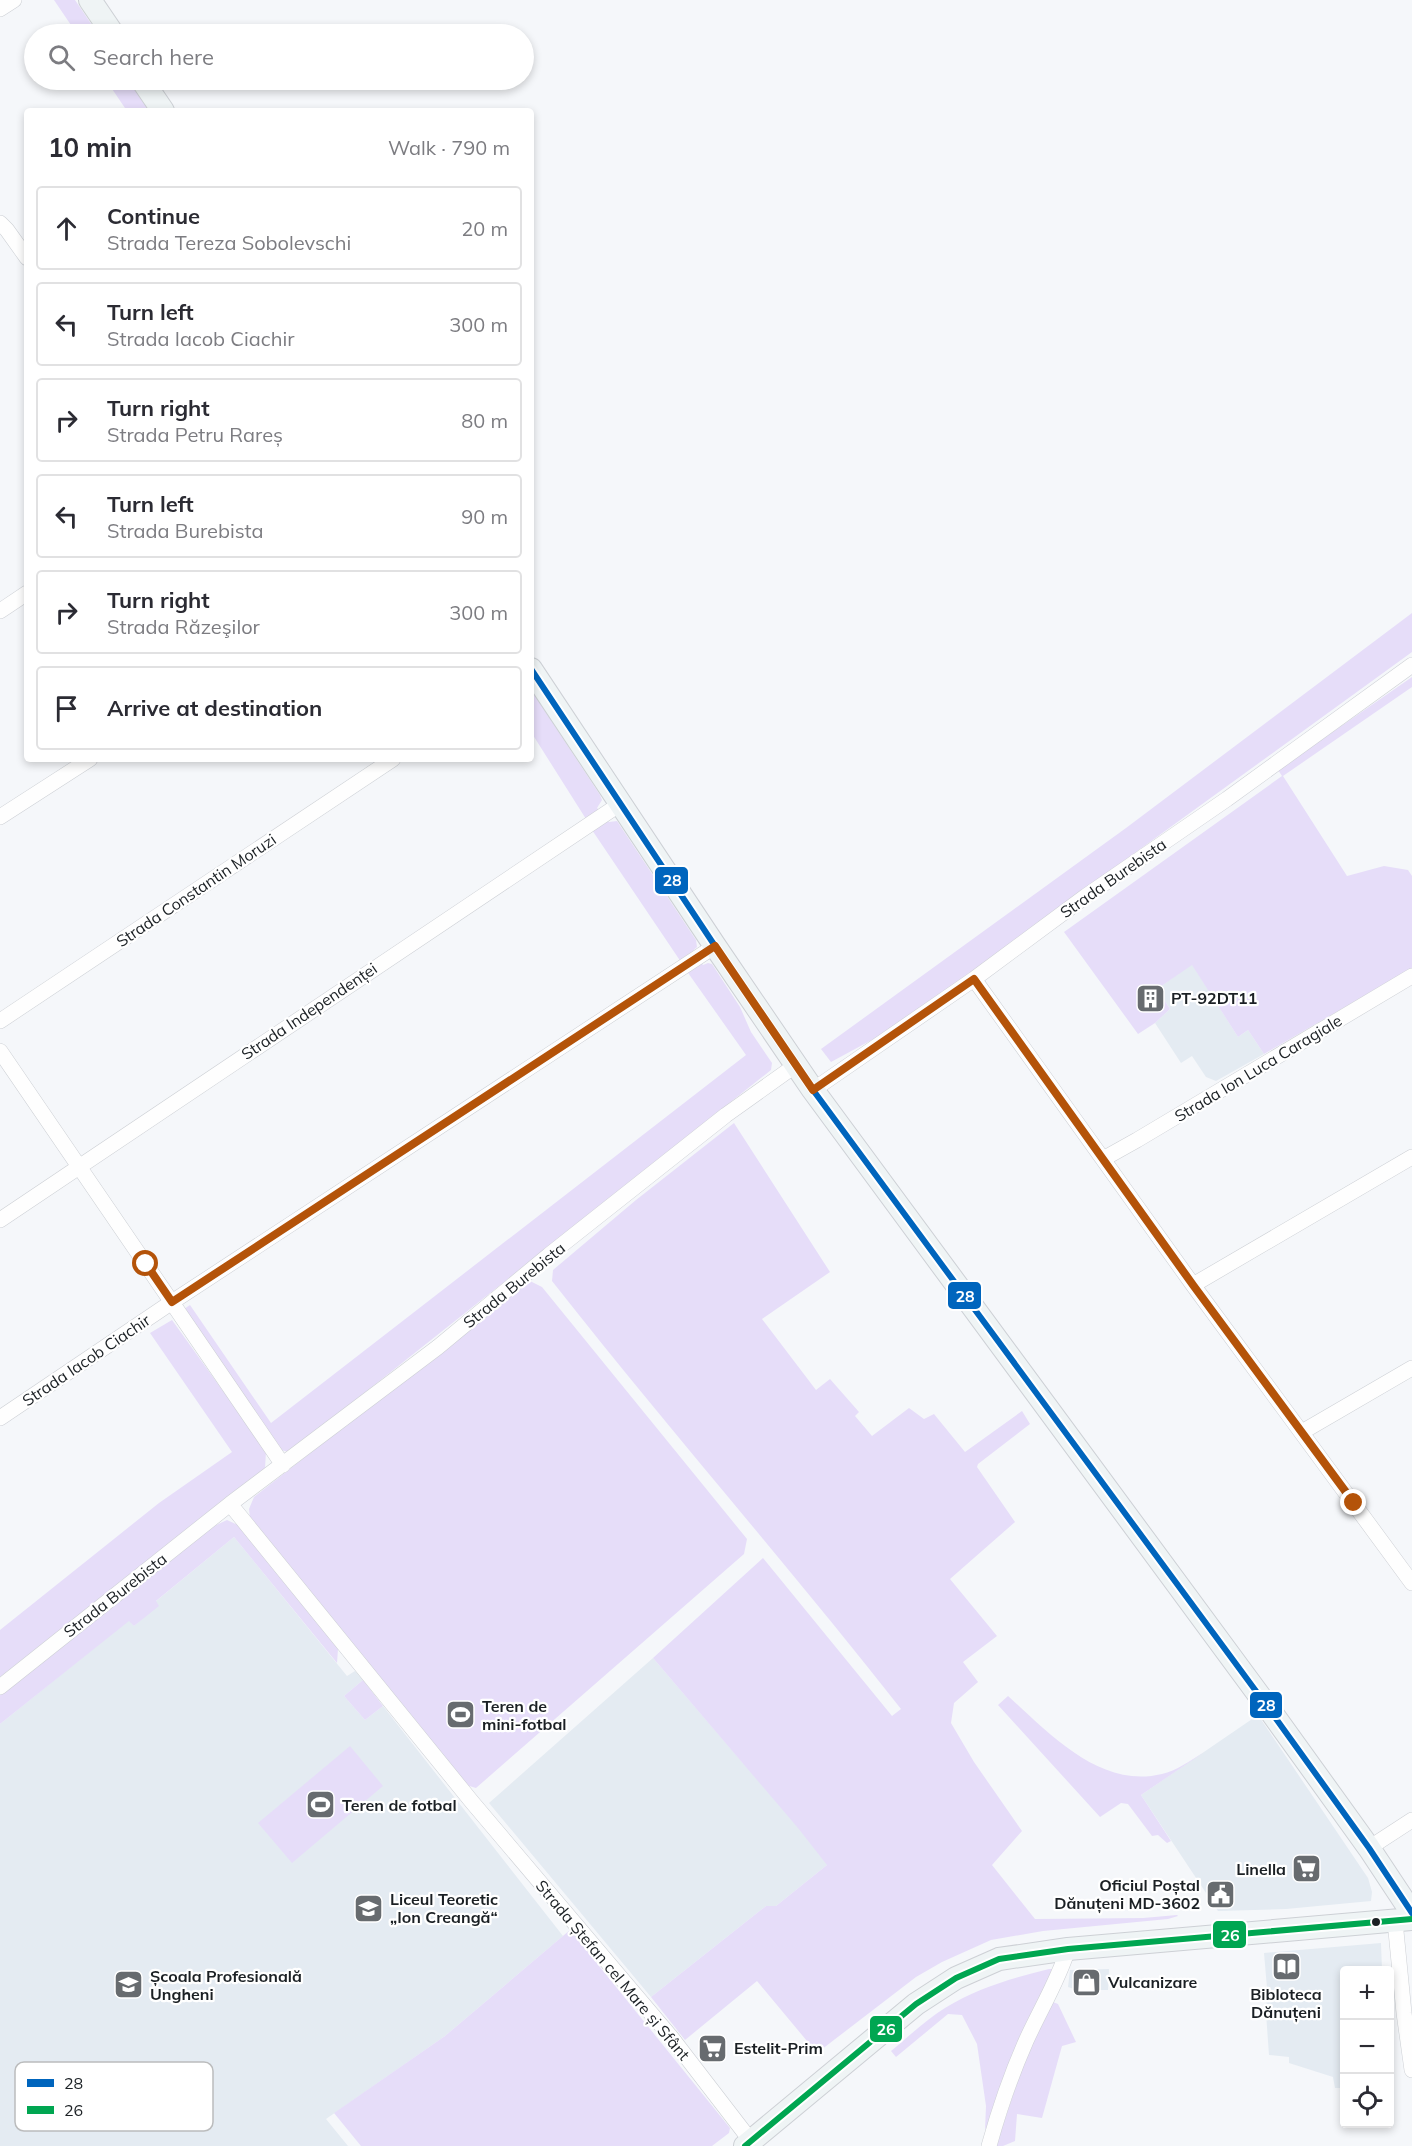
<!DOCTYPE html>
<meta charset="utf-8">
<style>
:root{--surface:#fff;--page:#f2f2f3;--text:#2b2b33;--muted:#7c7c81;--line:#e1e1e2}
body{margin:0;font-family:Mulish,sans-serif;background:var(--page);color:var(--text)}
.controls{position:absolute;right:18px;bottom:18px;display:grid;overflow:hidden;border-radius:6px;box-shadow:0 3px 9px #0003}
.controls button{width:54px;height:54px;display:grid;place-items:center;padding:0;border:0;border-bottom:2px solid var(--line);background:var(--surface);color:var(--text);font:30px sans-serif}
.stop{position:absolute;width:18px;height:18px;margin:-14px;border:4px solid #b45309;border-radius:50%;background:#fff}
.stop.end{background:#b45309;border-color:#fff;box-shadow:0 2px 6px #0008}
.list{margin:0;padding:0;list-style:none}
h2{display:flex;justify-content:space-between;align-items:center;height:78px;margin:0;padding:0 24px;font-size:26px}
h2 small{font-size:20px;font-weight:400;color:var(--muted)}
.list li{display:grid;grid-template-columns:39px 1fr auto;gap:18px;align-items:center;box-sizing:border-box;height:84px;margin:0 12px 12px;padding:0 12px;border:2px solid var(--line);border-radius:6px}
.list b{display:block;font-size:22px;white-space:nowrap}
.list p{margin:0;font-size:20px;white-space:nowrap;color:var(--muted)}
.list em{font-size:20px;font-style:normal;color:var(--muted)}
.icon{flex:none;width:33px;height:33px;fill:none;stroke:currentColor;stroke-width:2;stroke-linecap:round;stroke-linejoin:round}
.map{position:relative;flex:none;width:1412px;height:2146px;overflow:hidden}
.search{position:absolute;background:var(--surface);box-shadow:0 3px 9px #0003;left:24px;top:24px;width:510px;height:66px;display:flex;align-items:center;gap:15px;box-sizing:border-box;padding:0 21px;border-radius:33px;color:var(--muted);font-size:22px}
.panel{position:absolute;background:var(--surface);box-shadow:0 3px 9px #0003;left:24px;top:108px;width:510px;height:654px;border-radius:6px}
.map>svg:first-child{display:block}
.built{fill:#e4ebf2}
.green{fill:#e6ddf9}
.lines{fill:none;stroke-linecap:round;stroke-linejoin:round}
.minor-casing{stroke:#cdd0d5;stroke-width:16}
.secondary-casing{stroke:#cdd0d5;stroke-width:24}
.minor{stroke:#fefefe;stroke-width:15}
.secondary{stroke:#eff4f5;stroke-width:22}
.bus-1-casing{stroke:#fff;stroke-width:10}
.bus-2-casing{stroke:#fff;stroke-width:10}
.bus-1{stroke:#0065bd;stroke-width:6}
.bus-2{stroke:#00a651;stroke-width:6}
.route{stroke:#b45309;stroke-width:8}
.bus-dot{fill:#1b2024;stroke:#fff;stroke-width:2}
.labels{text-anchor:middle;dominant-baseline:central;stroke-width:4.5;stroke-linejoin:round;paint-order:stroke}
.street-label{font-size:16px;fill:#1b2024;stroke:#fff}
.poi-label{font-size:16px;font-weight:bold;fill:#1b2024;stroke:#fff;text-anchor:start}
.key{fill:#fff;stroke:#bbbcbd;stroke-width:1.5}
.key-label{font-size:16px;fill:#1b2024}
.line-badge{stroke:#fff;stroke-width:2}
.badge-label{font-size:16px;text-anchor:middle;font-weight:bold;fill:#fff}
</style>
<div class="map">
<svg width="1412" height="2146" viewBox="0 0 1412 2146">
<rect width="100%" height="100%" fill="#f5f7fa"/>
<!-- built -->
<path class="built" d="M1192,964L1238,1037L1248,1030L1264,1054L1216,1081L1206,1077L1192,1056L1181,1063L1155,1023L1170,1009L1157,989Z
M234,1537L347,1676L355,1671L363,1680L344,1696L365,1720L383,1706L563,1936L445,2036L326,2119L348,2146H0V1724L129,1620L134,1626L158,1605L155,1602Z
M653,1658L743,1763L854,1671L827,1865L776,1906H766L651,1997L489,1803Z
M1258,1715L1368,1878L1372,1892L1371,1901L1286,1909L1218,1911L1141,1795Z
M1381,1943L1382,1970H1344V2088H1335L1333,2077L1289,2063V2057L1269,2055L1266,2013L1267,1988L1264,1953Z
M1109,1969L1108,1990H1077L1068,1987L1070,1970Z"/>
<!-- green -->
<path class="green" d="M54,0H75L98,34H77Z
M106,80H128L149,111H127Z
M1412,613V652L892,1029L831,1062L821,1049L1126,828Z
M1412,677V687L1283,776L1347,876L1384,866L1408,870L1412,876V968L1264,1054L1248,1030L1238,1037L1192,965L1157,989L1170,1009L1155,1023L1138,1034L1064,932L1282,776L1278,770Z
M531,690L600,795L602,800L597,808L600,811L586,819L531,732Z
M605,818L609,822L617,821L696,940L697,947L681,962L590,827Z
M700,961L703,965L708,963L712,964L740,1007L751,1032L772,1063L771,1070L290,1452L280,1450L184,1309L190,1305L271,1423L746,1055L686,970Z
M734,1123L830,1272L762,1319L816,1390L830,1379L859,1412L855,1416L872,1436L909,1408L924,1419L934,1414L965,1452L1022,1411L1030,1424L978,1464L977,1467L1015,1522L950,1579L997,1636L963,1662L978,1682L954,1703L951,1723L974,1762L1022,1831L992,1865L1035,1919L1143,1918L1177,1915L1178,1916L1168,1919L1043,1931L991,1940L942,1962L916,1977L817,2053L757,1981L685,2040L651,1997L766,1906H776L827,1865L798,1828L653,1658L763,1558L892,1716L901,1709C787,1564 666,1426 552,1281L553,1270L636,1200Z
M530,1281L542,1287L747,1539L744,1554L476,1788L466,1785L250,1518L249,1509L254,1497Z
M172,1320L266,1451L265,1469L0,1677V1630L159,1503L232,1452L150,1333Z
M227,1520L242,1527L338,1649L337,1663L234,1537L156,1601L159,1606L134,1626L129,1621L0,1724V1695L212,1527Z
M363,1680L383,1706L365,1720L344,1696Z
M1008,1696C1050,1734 1100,1789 1162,1774C1176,1771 1191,1760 1203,1753L1141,1795L1171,1841L1167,1843L1158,1835L1152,1836L1128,1804L1121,1803L1100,1817L998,1705Z
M350,1746L383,1786L292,1863L258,1823Z
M570,1930L730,2128L729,2133L712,2146H361L334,2113L445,2036Z
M1049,1969H1054L985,2130L986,2106L977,2044L962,2015L948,2014L896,2057L891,2051C908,2037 926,2020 945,2008C977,1988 1013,1978 1049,1969Z
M1053,2002L1058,2004L1076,2042L1062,2046L1042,2118L1017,2114L1015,2141L1003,2146H996L1025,2059Z"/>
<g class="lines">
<defs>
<path id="minor" d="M0,9L14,0
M0,223L7,230L27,258
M0,611L27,593
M0,817L90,759
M974,979L1193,1285L1412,1583
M0,1021L393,759
M0,1051L283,1465
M813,1090L974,979L1086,896L1227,799L1412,665
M1103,1159L1137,1140L1412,976
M0,1220L620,804
M1193,1285L1412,1157
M0,1418L172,1302L715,946
M1302,1432L1412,1368
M230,1504L472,1802L671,2037L751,2141
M0,1687L230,1504L438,1347L549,1255L726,1115L796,1065
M1369,1848L1412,1820
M1395,1921L1404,2013L1412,2070
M989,2146C999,2110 1011,2075 1026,2041C1040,2010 1058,1981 1068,1949"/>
<path id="secondary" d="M90,0L113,34
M142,80L163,111
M531,669L715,946L813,1090L1264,1702L1369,1848L1412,1913
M745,2146L916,2004L956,1978L999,1959L1068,1949L1412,1919"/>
</defs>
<!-- minor casing -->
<use href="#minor" class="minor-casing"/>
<!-- secondary casing -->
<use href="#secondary" class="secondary-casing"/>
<!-- minor -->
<use href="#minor" class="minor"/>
<!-- secondary -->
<use href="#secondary" class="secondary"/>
<defs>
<path id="bus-1" d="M531,669L715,946L813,1090L1264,1702L1369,1848L1412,1913"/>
<path id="bus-2" d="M745,2146L916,2004L956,1978L999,1959L1068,1949L1412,1919"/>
</defs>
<!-- bus-1 casing -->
<use href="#bus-1" class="bus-1-casing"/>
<!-- bus-2 casing -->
<use href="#bus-2" class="bus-2-casing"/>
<!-- bus-1 -->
<use href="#bus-1" class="bus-1"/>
<!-- bus-2 -->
<use href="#bus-2" class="bus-2"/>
</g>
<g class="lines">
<!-- route -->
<path class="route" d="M146,1264L172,1302L715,946L813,1090L974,979L1193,1285L1354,1503"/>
</g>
<!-- icons -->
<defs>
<symbol id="building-square" viewBox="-11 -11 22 22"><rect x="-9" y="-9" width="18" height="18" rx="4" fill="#676b6f" stroke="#fff"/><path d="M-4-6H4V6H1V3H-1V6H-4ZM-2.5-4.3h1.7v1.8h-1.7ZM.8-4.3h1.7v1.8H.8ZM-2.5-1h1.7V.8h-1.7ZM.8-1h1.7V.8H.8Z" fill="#fff"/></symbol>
<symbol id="stadium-square" viewBox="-11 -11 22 22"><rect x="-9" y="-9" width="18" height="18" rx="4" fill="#676b6f" stroke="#fff"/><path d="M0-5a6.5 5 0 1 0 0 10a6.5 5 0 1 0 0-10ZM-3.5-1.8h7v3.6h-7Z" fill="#fff"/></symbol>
<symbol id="supermarket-square" viewBox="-11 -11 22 22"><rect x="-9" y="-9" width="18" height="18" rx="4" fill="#676b6f" stroke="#fff"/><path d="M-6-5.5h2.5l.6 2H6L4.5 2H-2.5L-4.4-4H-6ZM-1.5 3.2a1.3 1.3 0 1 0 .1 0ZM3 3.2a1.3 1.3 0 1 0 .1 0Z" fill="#fff"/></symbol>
<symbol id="civic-square" viewBox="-11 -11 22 22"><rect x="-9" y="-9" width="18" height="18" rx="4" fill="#676b6f" stroke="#fff"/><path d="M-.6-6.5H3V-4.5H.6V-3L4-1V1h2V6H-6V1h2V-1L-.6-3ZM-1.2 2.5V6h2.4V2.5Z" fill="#fff"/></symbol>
<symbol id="school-square" viewBox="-11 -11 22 22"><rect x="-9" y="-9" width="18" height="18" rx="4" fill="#676b6f" stroke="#fff"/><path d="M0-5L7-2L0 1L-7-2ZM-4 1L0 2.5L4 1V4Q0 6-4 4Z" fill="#fff"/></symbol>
<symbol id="library-square" viewBox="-11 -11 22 22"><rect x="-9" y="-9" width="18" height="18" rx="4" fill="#676b6f" stroke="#fff"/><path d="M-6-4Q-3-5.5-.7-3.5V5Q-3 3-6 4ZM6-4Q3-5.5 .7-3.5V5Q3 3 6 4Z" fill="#fff"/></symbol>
<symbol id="shop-square" viewBox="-11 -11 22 22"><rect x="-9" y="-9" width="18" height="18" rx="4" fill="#676b6f" stroke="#fff"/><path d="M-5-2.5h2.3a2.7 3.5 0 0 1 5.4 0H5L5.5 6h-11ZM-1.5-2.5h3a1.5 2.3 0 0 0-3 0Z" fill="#fff"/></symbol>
<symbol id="university-square" viewBox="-11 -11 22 22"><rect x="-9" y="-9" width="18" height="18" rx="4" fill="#676b6f" stroke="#fff"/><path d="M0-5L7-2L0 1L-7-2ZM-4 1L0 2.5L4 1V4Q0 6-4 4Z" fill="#fff"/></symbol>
</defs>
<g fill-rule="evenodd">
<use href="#building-square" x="1134" y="982" width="33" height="33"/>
<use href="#stadium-square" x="444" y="1698" width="33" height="33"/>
<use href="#stadium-square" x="304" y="1788" width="33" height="33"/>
<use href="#supermarket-square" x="1290" y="1852" width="33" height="33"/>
<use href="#civic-square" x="1204" y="1878" width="33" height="33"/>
<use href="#school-square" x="352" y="1892" width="33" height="33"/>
<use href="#library-square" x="1270" y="1950" width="33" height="33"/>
<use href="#shop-square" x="1070" y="1966" width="33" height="33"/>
<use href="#university-square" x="112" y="1968" width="33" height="33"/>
<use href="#supermarket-square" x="696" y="2032" width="33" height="33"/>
</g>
<!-- markers -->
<circle class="bus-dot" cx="1376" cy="1922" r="5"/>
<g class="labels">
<!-- street labels -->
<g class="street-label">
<text transform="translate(1113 878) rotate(-35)">Strada Burebista</text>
<text transform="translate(196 890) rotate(-34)">Strada Constantin Moruzi</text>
<text transform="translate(309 1011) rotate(-34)">Strada Independenței</text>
<text transform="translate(1258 1068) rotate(-31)">Strada Ion Luca Caragiale</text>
<text transform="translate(514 1285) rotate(-39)">Strada Burebista</text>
<text transform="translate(86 1360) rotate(-34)">Strada Iacob Ciachir</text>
<text transform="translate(115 1595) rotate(-38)">Strada Burebista</text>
<text transform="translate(613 1970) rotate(50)">Strada Ștefan cel Mare și Sfânt</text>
</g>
<!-- poi labels -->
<g class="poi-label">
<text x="1171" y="998">PT-92DT11</text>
<text x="482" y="1706">Teren de<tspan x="482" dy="18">mini-fotbal</tspan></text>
<text x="342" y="1805">Teren de fotbal</text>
<text x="1286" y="1869" text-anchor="end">Linella</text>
<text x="1200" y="1885" text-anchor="end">Oficiul Poștal<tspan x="1200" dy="18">Dănuțeni MD-3602</tspan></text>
<text x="390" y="1899">Liceul Teoretic<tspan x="390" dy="18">„Ion Creangă“</tspan></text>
<text x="150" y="1976">Școala Profesională<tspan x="150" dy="18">Ungheni</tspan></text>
<text x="1108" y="1982">Vulcanizare</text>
<text x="1286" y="1994" text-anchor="middle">Bibloteca<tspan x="1286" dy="18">Dănuțeni</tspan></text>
<text x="734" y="2048">Estelit-Prim</text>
</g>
</g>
<!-- legend -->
<rect x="15" y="2062" width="198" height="69" rx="9" class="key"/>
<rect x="27" y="2079" width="27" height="8" fill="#0065bd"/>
<rect x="27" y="2106" width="27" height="8" fill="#00a651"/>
<g class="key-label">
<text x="64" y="2089">28</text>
<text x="64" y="2116">26</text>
</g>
<g class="line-badge">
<rect x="654" y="866" width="35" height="29" rx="6" fill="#0065bd"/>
<rect x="947" y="1281" width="35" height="29" rx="6" fill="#0065bd"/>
<rect x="1249" y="1691" width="34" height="28" rx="6" fill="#0065bd"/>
<rect x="1212" y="1920" width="35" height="29" rx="6" fill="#00a651"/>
<rect x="869" y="2015" width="34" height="28" rx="6" fill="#00a651"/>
</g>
<g class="badge-label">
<text x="672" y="886">28</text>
<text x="965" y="1302">28</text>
<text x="1266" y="1711">28</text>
<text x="1230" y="1941">26</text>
<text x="886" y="2035">26</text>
</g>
</svg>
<div class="controls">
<button>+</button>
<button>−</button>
<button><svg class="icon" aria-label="locate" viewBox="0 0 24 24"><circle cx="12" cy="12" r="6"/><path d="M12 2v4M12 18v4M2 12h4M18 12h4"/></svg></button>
</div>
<div class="stop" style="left:146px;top:1264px"></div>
<div class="stop end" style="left:1354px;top:1503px"></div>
<div class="search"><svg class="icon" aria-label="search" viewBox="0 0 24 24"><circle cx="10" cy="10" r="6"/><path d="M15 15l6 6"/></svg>Search here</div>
<section class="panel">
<h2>10 min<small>Walk · 790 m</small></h2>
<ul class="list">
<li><svg class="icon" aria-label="ahead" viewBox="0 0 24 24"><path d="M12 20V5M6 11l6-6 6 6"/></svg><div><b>Continue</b><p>Strada Tereza Sobolevschi</p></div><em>20 m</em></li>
<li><svg class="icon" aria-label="left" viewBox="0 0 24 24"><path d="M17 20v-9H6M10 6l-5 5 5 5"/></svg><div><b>Turn left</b><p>Strada Iacob Ciachir</p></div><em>300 m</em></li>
<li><svg class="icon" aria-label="right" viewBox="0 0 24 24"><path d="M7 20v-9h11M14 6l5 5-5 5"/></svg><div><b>Turn right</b><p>Strada Petru Rareș</p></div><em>80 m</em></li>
<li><svg class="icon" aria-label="left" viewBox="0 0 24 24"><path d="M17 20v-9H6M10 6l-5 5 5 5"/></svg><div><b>Turn left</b><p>Strada Burebista</p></div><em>90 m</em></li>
<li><svg class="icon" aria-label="right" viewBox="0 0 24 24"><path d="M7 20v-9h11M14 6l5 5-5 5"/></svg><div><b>Turn right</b><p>Strada Răzeşilor</p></div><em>300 m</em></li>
<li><svg class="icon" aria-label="arrive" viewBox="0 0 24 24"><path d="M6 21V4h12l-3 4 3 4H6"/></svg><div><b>Arrive at destination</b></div></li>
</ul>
</section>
</div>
